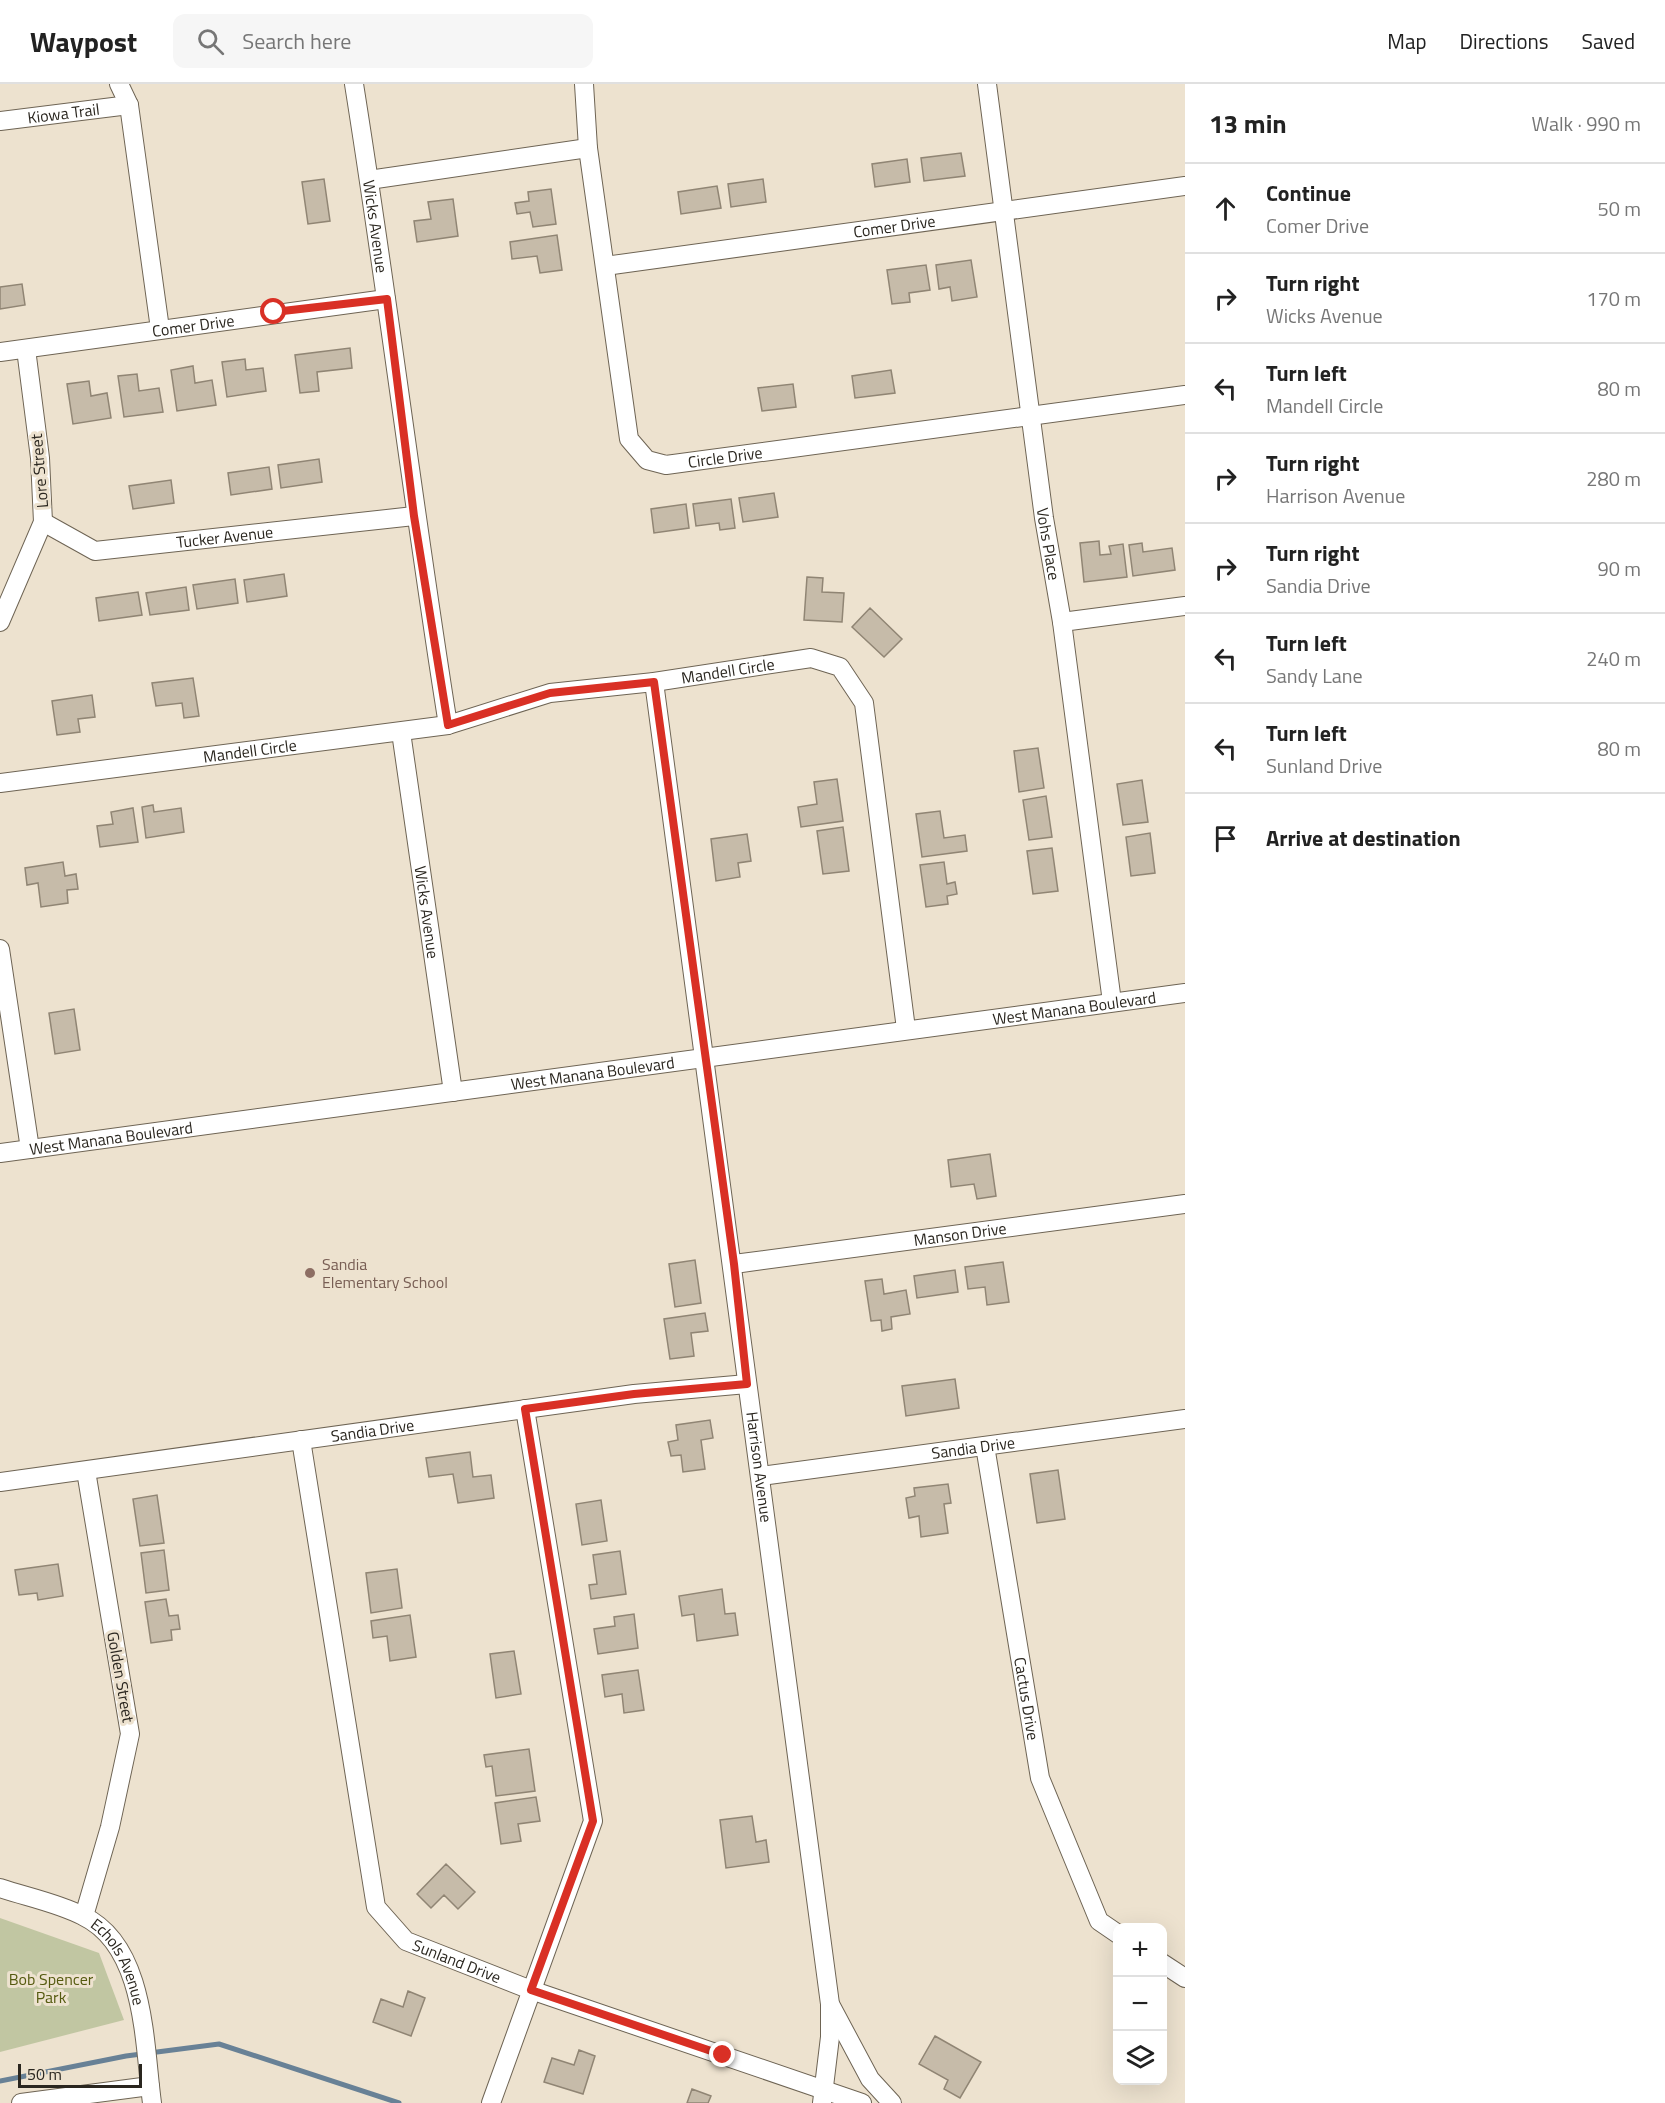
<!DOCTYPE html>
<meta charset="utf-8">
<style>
:root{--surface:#fff;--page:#f6f6f6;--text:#222;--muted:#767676;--line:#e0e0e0}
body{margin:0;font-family:"Titillium Web",sans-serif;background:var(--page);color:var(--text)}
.controls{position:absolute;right:18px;bottom:18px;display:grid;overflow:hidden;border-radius:12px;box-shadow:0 6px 24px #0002}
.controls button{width:54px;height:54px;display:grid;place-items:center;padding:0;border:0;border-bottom:2px solid var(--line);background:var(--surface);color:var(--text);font:30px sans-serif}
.scale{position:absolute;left:18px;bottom:15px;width:124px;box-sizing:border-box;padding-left:6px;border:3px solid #2a261f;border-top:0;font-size:16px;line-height:21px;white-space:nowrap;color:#2a261f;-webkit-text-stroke:4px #ede2cf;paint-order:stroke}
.stop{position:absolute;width:18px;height:18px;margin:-14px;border:4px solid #d93025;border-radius:50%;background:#fff}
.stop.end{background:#d93025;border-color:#fff;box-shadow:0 2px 6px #0008}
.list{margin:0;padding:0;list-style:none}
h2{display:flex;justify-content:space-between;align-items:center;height:78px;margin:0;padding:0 24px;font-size:26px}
h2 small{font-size:20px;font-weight:400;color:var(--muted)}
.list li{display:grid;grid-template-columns:39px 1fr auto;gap:18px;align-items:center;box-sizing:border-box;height:90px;padding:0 24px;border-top:2px solid var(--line)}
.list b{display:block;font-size:22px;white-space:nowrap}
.list p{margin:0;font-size:20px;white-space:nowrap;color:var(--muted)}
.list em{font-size:20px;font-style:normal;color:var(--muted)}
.icon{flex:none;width:33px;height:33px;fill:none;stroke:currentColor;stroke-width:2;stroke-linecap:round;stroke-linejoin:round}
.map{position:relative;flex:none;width:1185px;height:2019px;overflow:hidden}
header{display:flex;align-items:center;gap:36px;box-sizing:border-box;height:84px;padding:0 30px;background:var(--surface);border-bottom:2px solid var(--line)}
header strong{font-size:28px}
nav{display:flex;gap:33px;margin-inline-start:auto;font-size:21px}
.search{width:420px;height:54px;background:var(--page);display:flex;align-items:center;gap:15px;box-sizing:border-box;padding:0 21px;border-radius:12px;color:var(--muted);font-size:22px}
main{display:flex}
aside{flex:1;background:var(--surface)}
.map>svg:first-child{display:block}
.green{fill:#c1c6a2}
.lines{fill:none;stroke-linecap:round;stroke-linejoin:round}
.stream{stroke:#688196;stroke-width:5}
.building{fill:#c6bba9;stroke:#908574;stroke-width:1.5}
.minor-casing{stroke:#6e6454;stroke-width:20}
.minor{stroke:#fff;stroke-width:18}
.route{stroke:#d93025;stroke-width:8}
.education-dot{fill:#8d6e63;stroke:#ede2cf;stroke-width:2}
.labels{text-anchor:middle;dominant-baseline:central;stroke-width:6;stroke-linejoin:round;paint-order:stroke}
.street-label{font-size:16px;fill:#2a261f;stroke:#ede2cf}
.education-label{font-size:16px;fill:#785e54;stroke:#ede2cf;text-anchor:start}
.park-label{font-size:16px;fill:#555a0f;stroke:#ede2cf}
</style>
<header>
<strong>Waypost</strong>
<div class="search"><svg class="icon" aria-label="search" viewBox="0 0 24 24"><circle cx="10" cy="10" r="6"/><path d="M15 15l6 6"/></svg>Search here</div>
<nav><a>Map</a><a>Directions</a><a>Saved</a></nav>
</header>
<main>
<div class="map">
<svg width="1185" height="2019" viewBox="0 0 1185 2019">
<rect width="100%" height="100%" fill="#ede2cf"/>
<!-- green -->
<path class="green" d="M0,1834L99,1869L124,1936L0,1968Z"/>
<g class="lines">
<!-- stream -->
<path class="stream" d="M0,1997L126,1972L219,1960L399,2019"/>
</g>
<!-- building -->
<path class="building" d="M961,69L965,92L924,97L921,74Z
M907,75L910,98L875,103L872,80Z
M324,95L330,137L308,140L302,98Z
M763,95L766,118L731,123L728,100Z
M717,102L721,124L681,130L678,108Z
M551,105L556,140L533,143L530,128L517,130L515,119L529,117L528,108Z
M453,115L458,152L417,158L414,137L431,135L428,118Z
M557,151L562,186L540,189L537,172L512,175L510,158Z
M971,176L977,213L952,217L950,203L939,205L936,181Z
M926,181L930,206L909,209L910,218L892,220L887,186Z
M22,200L25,221L0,225V203Z
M350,264L352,284L317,288L319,307L300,309L295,271Z
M245,275L246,286L263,284L266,307L227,313L222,278Z
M193,282L195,299L212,296L216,321L177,327L171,286Z
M891,286L895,309L855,314L852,292Z
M137,290L139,307L159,304L163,328L124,333L118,292Z
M89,297L91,312L107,309L111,334L73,340L67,300Z
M793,300L796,323L762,327L758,304Z
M319,375L322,398L281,404L278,381Z
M269,383L272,405L231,411L228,389Z
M171,396L174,419L133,425L129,402Z
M774,409L778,433L743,438L739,414Z
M731,415L735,444L720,446L719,439L696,442L693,420Z
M686,420L689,444L654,449L651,425Z
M1099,457L1100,471L1111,470L1109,462L1123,460L1127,493L1084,498L1080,459Z
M1142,459L1143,468L1172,464L1175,486L1133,492L1129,461Z
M284,490L287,512L247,518L244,496Z
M807,493L823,494L822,508L844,509L842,538L804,536Z
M235,495L238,519L197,525L193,501Z
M186,503L189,526L150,531L146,509Z
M138,508L142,531L99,537L96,514Z
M870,524L902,555L884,573L852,543Z
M193,594L199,632L184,634L182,619L156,622L152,599Z
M92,611L95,633L78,635L80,648L57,651L52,617Z
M1038,664L1044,704L1019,708L1014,667Z
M837,695L843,737L801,743L798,723L817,720L814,698Z
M1142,696L1148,738L1123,741L1117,700Z
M1046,712L1052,753L1029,756L1023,716Z
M153,721L154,728L181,724L184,748L146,754L142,723Z
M133,724L138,758L100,763L97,742L113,740L111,728Z
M940,727L944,754L965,751L967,767L922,773L916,730Z
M843,743L849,787L823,790L817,747Z
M1150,749L1155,789L1131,792L1126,753Z
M747,750L751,777L738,779L740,793L716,797L711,755Z
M1052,764L1058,807L1033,810L1027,767Z
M63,778L65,792L76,790L78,805L67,806L68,819L41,823L38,799L27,801L25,784Z
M944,778L947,800L955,798L957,810L947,812L948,820L926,823L920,781Z
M74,925L80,966L55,970L49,929Z
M990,1070L996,1112L977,1115L974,1100L951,1103L948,1076Z
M695,1176L701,1219L675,1223L669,1180Z
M1003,1178L1009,1218L987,1221L985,1203L968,1205L965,1183Z
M955,1186L958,1208L917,1214L914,1192Z
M882,1195L884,1210L906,1206L910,1230L891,1233L892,1245L882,1247L881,1236L871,1237L865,1197Z
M705,1229L708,1247L691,1249L694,1272L670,1275L664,1235Z
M955,1295L959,1324L906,1332L902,1302Z
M710,1336L713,1354L701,1356L705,1385L683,1388L681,1371L671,1372L668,1358L678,1356L676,1341Z
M470,1368L473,1393L491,1391L494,1414L458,1419L453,1390L429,1393L426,1374Z
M1058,1386L1065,1435L1037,1439L1030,1390Z
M948,1400L951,1419L944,1420L948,1449L921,1453L919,1432L909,1434L906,1414L915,1412L914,1404Z
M157,1411L164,1459L140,1462L133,1415Z
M601,1416L607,1457L582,1461L576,1420Z
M164,1466L169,1506L146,1509L141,1469Z
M620,1467L626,1510L591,1515L589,1501L597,1500L593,1471Z
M58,1480L63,1512L38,1516L37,1509L19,1511L15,1486Z
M397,1485L402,1524L371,1529L366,1489Z
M722,1505L725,1530L735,1529L738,1551L697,1557L694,1530L682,1532L679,1512Z
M166,1515L169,1532L178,1531L180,1545L171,1546L172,1556L151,1559L145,1518Z
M634,1530L638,1564L598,1570L594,1545L615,1542L614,1533Z
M410,1531L416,1573L390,1577L387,1552L373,1554L371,1537Z
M514,1567L521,1610L496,1614L490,1570Z
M638,1586L644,1626L624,1629L622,1610L605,1613L602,1591Z
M529,1665L535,1707L496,1712L492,1682L486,1683L484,1671Z
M536,1713L540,1737L518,1740L521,1757L501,1760L495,1719Z
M752,1732L756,1758L766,1756L769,1778L726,1784L720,1736Z
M446,1780L475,1808L458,1825L444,1811L431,1824L417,1810Z
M408,1907L425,1914L411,1952L373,1938L381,1915L403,1923Z
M935,1952L981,1978L960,2014L944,2005L948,1996L919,1980Z
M579,1966L595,1972L583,2010L544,1998L552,1974L574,1981Z
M692,2005L711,2012L708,2019H687Z"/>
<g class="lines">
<defs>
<g id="minor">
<path d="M119,0L129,21L160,245"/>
<path id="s1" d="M354,0C388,213 414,428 448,641"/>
<path id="s2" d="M584,0L588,64L629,355L647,376L666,381L1185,311"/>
<path id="s3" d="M987,0L1044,434L1062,538L1112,918"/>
<path id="s4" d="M0,37L129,21"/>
<path d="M369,96L588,64"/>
<path id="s5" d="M605,182L1185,102"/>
<path id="s6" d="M0,268L386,215"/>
<path id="s7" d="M43,438L95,467L414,432"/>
<path d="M0,538L43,438L40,374L26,265"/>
<path d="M1062,538L1185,522"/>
<path id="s8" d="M654,598C715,1038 772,1479 830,1920V1953L822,2019"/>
<path id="s9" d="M401,648L453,1008"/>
<path id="s10" d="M0,699L448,641L550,609L654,598L811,574L840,583L864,619L906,945"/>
<path d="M0,865L30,1065"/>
<path id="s11" d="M0,1069L1185,909"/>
<path id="s12" d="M734,1180L1185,1120"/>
<path id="s13" d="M301,1356L376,1823L406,1857L531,1906L862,2019"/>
<path id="s14" d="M985,1362L1040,1694L1099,1837L1118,1850"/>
<path id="s15" d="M761,1392L1185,1335"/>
<path id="s16" d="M0,1398L634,1310L747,1300"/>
<path id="s17" d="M0,1804C27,1813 58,1819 83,1832C146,1862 144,1961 152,2019"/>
<path d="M84,1832L110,1743L130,1650L86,1387"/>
<path d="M1162,1879L1185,1894"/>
<path d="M831,1922L870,1995L892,2019"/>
<path d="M21,2019L150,2002"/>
<path d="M491,2019L593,1737L525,1325"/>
</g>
</defs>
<!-- minor casing -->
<use href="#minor" class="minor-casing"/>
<!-- minor -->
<use href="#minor" class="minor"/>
</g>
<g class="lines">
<!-- route -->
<path class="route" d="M274,228L387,215L414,432L448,641L550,609L654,598L734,1180L747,1300L634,1310L525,1325L593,1737L531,1906L723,1971"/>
</g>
<!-- markers -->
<circle class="education-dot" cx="310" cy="1189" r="6"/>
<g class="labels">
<!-- street labels -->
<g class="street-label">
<text stroke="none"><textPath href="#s4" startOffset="64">Kiowa Trail</textPath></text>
<text stroke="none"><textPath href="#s1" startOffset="144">Wicks Avenue</textPath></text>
<text stroke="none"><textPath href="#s5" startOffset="292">Comer Drive</textPath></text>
<text stroke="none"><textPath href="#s6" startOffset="195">Comer Drive</textPath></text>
<text stroke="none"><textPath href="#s2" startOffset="465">Circle Drive</textPath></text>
<text transform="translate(39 387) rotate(-95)">Lore Street</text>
<text stroke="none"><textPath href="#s7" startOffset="190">Tucker Avenue</textPath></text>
<text stroke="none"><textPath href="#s3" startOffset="464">Vohs Place</textPath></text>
<text stroke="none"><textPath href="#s10" startOffset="738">Mandell Circle</textPath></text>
<text stroke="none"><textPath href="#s10" startOffset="252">Mandell Circle</textPath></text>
<text stroke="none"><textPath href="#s9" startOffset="182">Wicks Avenue</textPath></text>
<text stroke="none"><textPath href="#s11" startOffset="1084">West Manana Boulevard</textPath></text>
<text stroke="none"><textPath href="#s11" startOffset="598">West Manana Boulevard</textPath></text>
<text stroke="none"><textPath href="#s11" startOffset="112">West Manana Boulevard</textPath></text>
<text stroke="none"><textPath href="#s12" startOffset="228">Manson Drive</textPath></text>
<text stroke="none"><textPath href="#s16" startOffset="376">Sandia Drive</textPath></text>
<text stroke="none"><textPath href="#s15" startOffset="214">Sandia Drive</textPath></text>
<text stroke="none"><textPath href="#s8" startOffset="792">Harrison Avenue</textPath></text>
<text transform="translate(121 1593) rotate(80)">Golden Street</text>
<text stroke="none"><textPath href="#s14" startOffset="256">Cactus Drive</textPath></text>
<text stroke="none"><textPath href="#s13" startOffset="573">Sunland Drive</textPath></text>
<text stroke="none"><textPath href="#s17" startOffset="148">Echols Avenue</textPath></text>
</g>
<!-- education labels -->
<g class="education-label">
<text x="322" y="1180">Sandia<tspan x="322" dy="18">Elementary School</tspan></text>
</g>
<!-- park labels -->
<g class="park-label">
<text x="51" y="1895">Bob Spencer<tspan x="51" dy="18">Park</tspan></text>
</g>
</g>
</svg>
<div class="controls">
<button>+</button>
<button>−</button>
<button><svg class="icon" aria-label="layers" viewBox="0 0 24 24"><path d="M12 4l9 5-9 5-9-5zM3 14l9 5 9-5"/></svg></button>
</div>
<div class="scale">50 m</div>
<div class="stop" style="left:274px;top:228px"></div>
<div class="stop end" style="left:723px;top:1971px"></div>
</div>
<aside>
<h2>13 min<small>Walk · 990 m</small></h2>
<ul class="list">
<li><svg class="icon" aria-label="ahead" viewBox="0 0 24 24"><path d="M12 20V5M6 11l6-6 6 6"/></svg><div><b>Continue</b><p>Comer Drive</p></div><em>50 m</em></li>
<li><svg class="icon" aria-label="right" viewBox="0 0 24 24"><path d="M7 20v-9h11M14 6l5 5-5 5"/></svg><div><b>Turn right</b><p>Wicks Avenue</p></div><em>170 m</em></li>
<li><svg class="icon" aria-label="left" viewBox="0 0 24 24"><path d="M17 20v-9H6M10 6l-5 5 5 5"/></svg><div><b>Turn left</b><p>Mandell Circle</p></div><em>80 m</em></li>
<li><svg class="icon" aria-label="right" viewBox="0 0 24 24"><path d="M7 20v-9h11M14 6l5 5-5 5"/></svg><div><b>Turn right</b><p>Harrison Avenue</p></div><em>280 m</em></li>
<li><svg class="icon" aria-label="right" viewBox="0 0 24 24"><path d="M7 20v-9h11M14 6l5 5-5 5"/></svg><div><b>Turn right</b><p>Sandia Drive</p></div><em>90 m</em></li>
<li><svg class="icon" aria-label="left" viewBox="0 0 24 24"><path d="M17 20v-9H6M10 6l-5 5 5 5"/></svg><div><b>Turn left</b><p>Sandy Lane</p></div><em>240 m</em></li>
<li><svg class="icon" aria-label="left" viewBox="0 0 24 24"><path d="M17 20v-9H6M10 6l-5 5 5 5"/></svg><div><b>Turn left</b><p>Sunland Drive</p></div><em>80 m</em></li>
<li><svg class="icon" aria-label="arrive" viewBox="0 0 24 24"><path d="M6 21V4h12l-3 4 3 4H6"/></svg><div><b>Arrive at destination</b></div></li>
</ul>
</aside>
</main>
